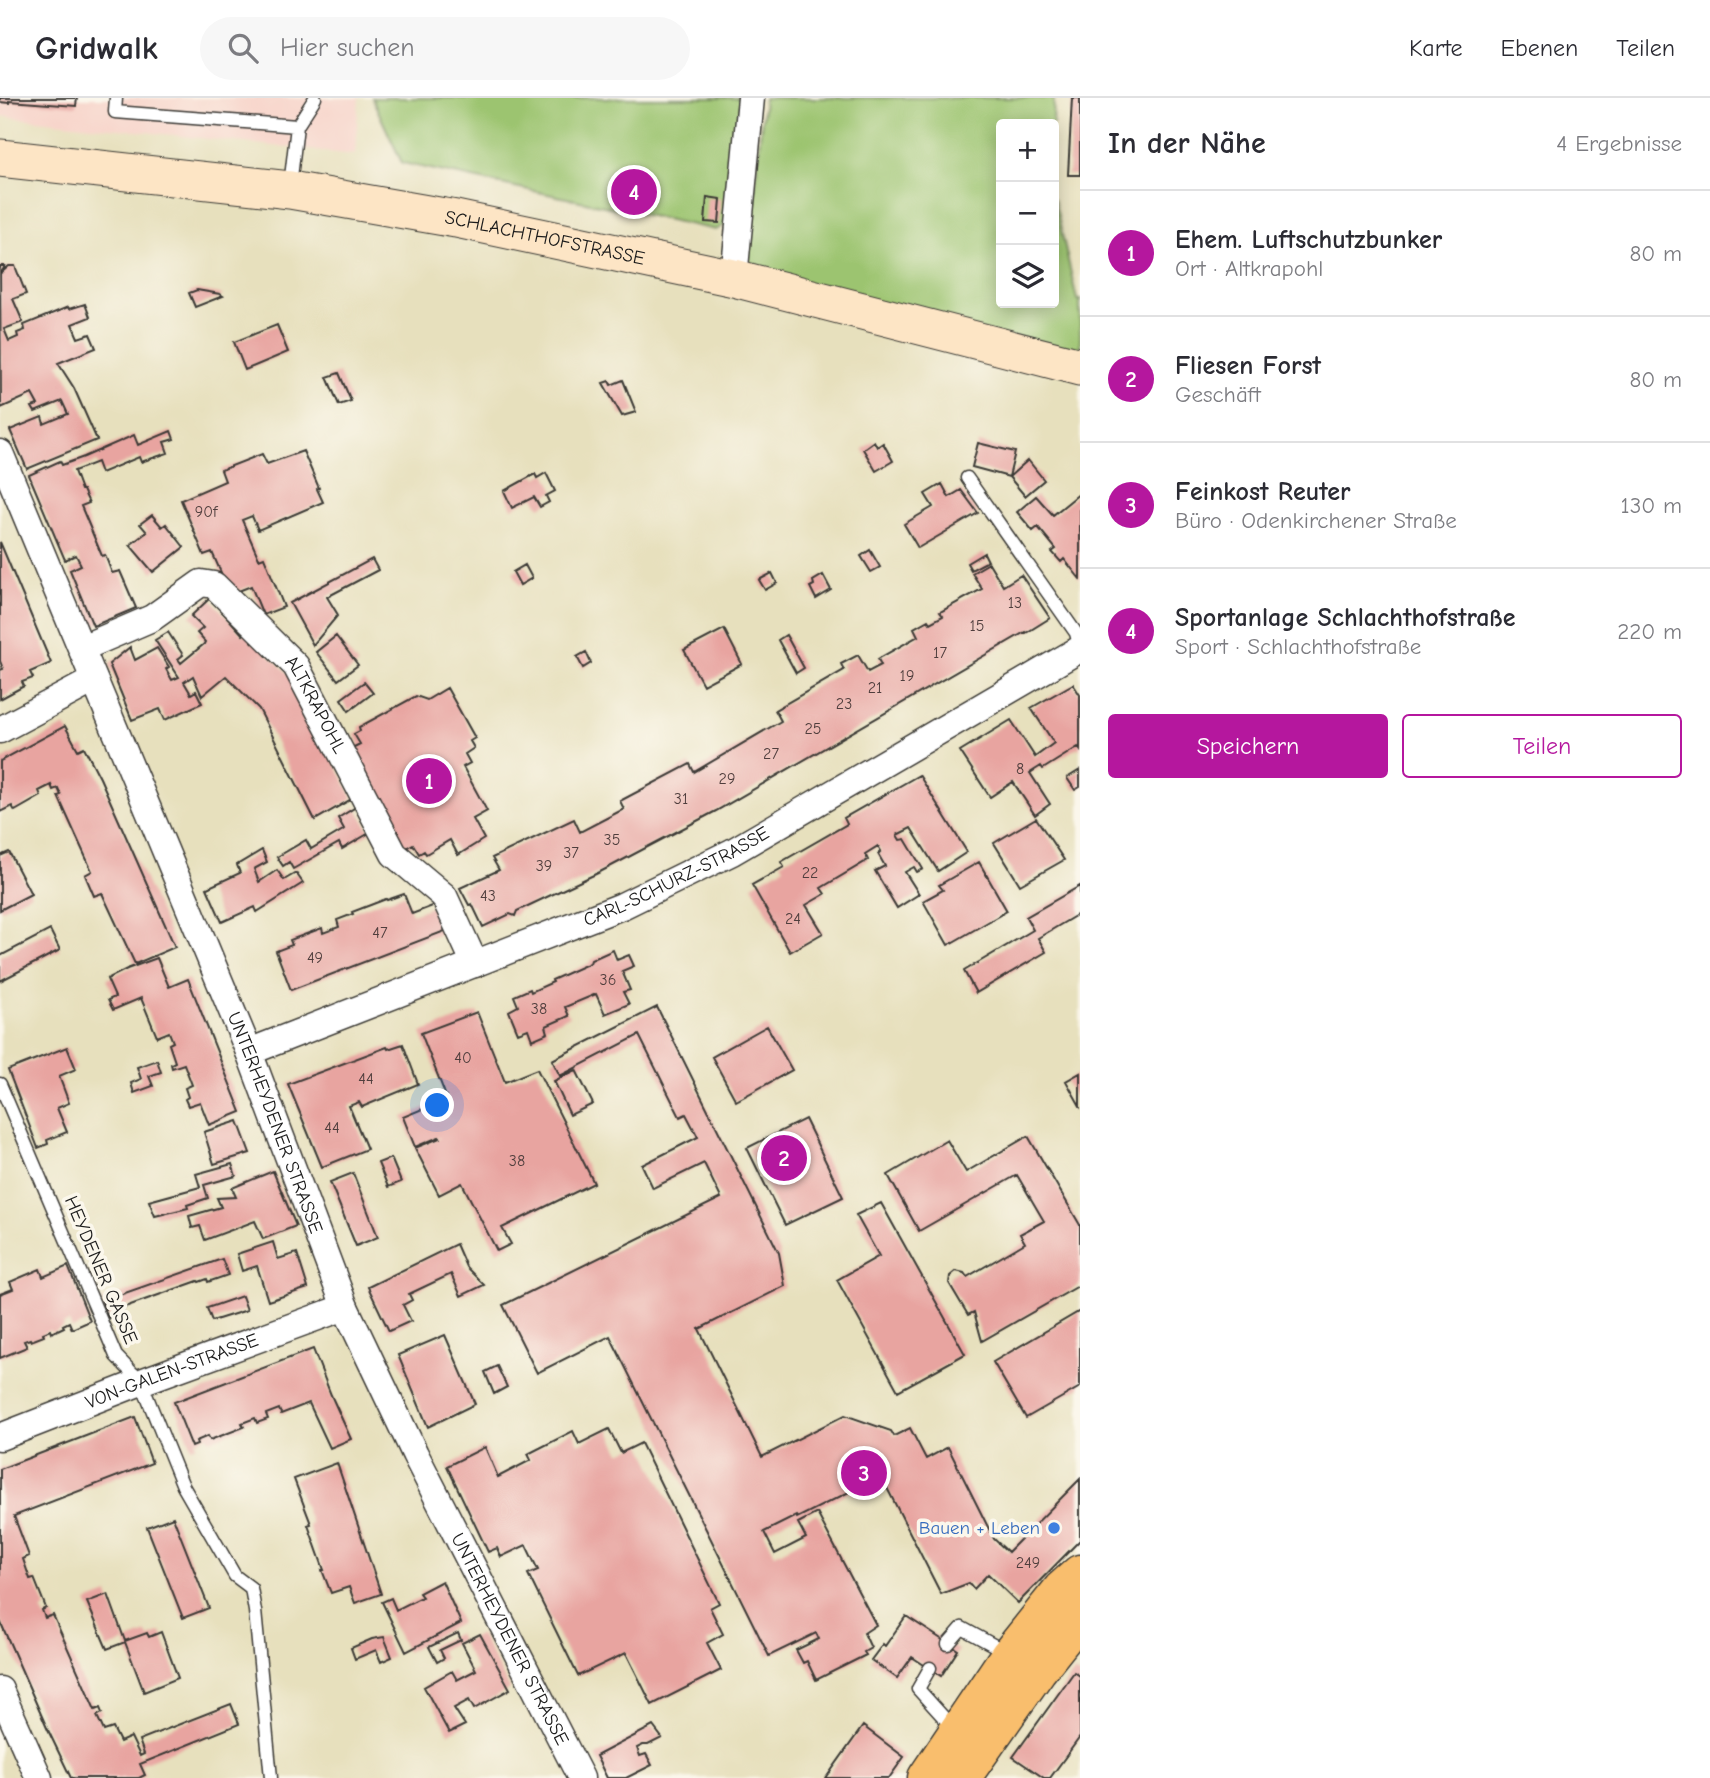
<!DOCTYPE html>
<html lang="de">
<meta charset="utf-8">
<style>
:root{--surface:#fff;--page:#f7f7f7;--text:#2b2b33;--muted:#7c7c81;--line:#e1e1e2;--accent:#b5179e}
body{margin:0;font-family:"Comic Neue",sans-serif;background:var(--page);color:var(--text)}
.controls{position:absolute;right:21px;top:21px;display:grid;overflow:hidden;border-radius:7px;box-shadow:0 4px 18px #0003}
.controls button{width:63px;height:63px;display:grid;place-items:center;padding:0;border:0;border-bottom:2px solid var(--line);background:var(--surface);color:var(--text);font:35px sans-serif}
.you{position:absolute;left:438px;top:1008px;width:24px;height:24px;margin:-18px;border:5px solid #fff;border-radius:50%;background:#1a73e8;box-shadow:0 0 0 10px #1a73e833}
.badge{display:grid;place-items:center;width:46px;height:46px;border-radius:50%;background:var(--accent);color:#fff;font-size:23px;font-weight:700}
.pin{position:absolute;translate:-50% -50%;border:4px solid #fff;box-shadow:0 2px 7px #0006}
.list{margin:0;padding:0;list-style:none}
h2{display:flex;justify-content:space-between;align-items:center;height:91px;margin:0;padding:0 28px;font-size:30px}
h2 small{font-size:23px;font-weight:400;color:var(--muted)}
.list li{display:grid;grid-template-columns:46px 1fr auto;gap:21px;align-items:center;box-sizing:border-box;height:126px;padding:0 28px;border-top:2px solid var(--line)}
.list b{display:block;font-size:26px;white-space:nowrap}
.list p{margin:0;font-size:23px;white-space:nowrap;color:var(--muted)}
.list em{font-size:23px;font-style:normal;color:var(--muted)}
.actions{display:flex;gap:14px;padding:21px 28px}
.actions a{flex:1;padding:16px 0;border:2px solid var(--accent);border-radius:7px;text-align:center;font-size:24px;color:var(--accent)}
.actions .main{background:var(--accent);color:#fff}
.icon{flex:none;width:38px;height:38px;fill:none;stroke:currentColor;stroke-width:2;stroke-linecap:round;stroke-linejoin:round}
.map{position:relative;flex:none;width:1080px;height:1680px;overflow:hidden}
header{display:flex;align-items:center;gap:42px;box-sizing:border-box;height:98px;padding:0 35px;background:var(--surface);border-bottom:2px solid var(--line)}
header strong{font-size:33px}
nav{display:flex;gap:38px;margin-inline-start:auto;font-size:24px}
.search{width:490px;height:63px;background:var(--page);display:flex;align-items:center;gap:18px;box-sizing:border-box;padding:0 24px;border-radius:38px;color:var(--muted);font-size:26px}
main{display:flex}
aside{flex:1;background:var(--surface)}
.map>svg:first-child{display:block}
.built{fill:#f7d1c7}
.green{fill:#9cc46f;stroke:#5c7046;stroke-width:2}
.building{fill:#e8a4a0}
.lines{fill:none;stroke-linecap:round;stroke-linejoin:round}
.lane-casing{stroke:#3a3934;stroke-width:15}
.street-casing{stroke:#3a3934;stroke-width:29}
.secondary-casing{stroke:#3a3934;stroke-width:39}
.primary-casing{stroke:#3a3934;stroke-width:41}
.lane{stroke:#fff;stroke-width:12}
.street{stroke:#fff;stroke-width:26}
.secondary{stroke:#fde5c5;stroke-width:37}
.primary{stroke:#f9be6d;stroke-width:38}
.shop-dot{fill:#3f7fe0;stroke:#fbf7ec;stroke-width:2.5}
.labels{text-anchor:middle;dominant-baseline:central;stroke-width:7;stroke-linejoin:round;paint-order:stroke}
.number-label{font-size:16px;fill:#4f3e3d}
.street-label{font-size:19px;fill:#1c1c1c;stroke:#fbf7ec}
.shop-label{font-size:19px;fill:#366cbe;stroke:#fbf7ec;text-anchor:end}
</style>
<header>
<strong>Gridwalk</strong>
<div class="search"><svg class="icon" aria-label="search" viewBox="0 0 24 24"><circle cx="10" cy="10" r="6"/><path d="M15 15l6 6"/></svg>Hier suchen</div>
<nav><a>Karte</a><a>Ebenen</a><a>Teilen</a></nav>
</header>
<main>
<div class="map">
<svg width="1080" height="1680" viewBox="0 0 1080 1680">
<rect width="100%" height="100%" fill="#fbf7ec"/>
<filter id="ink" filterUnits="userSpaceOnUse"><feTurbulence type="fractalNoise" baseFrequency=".0143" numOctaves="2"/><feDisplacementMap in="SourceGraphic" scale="14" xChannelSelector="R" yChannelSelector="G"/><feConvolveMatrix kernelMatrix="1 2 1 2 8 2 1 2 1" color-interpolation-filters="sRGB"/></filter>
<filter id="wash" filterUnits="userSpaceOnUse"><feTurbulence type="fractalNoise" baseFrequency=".00686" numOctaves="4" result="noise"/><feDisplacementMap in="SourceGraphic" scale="28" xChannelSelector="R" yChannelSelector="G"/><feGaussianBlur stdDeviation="1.57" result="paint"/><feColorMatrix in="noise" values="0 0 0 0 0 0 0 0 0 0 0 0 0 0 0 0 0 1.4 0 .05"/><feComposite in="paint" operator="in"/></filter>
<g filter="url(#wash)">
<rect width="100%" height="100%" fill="#e7e0bd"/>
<!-- built -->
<path class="built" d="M0,0H359L355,57L0,18Z"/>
<!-- green -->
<path class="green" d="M372,0H740L732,122L716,132L402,65Z
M764,0H1054L1053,26H1001V205H1054V101L1077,202H1080V254L746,183Z"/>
<g id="blocks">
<!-- building -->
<path class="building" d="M0,0H77L76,8L9,3V5L0,4Z
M1072,0H1080V77H1068Z
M707,99L721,101L719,125L705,124Z
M0,168H5L1,175L9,168H15L26,196L13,201L23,224L4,231L9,243L18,239L17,235L25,232L24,227L68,209L69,211L85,206L90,219L72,226L78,240L90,236L96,250L58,265L74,290L97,342L27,371L10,332L42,319L44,326L68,316L62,303L35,314L32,309L38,307L32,296L1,310Z
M197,192L220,196L223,198L195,209L189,195Z
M277,227L288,254L245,272L234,244Z
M339,275L351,303L339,307L327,279Z
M623,282L636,314L622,318L603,285L609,283L611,287Z
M171,333L174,341L164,344L168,355L141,364L139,359L101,375L97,364L74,373L81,392H83L89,405L81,408L102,458L105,457L112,475L120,473L136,510L93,528L70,472L81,467L76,457L65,462L29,377L60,363L62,367L84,359L134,337L138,347Z
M874,343L877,349L883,345L893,363L876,373L863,351Z
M978,345L1015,354L1009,379L972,369Z
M303,353L319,390L317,391L323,404L258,432L252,418L242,422L259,461L264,459L284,509L263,517L251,488L236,494L222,477L212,454L204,457L181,402L225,383L221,372L262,356L267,366Z
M1028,362L1044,382L1025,398L1009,379Z
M546,375L555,393L546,398L549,404L540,409L534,399L512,410L504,393L535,376L537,380Z
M942,386L949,399L961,392L978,415L918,450L904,426L933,409L925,396Z
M1080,395V481L1064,461L1061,464L1052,454L1056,451L1038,429L1033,433L1017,414L1036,398L1053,417Z
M152,417L162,429L166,426L184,449L153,474L130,447L147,434L140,426Z
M0,444L51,565L30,574L33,580L22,584L24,588L0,601V572L3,571L0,563Z
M870,452L880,469L871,474L861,458Z
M984,455L988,463L971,472L967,465Z
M372,461L378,472L327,499L338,517L313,547L290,505Z
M989,465L1003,488L1021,477L1050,520L1026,535L1025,534L716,713L600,774L517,813L515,818L510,816L483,829L472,806L469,807L460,790L499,772L492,760L574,721L580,734L624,711L620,703L690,666L694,674L781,623L775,612L844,572L841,566L858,557L868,574L881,567L878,561L918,538L914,530L928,522L930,525L943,518L940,514L982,491L972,475Z
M525,467L532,480L520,487L513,474Z
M772,475L777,485L765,492L759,482Z
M823,477L831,492L816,501L810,489L814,487L813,483Z
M210,500L243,537L246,534L289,576L353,700L315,722L259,611L226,578L202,598L193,578L184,584L191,596L196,593L202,605L165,622L160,611L132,622L109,566L130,549L135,562L157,550L169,569L166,571L172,582L179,579L155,542L168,534L183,557L178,561L181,565L204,546L205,544L197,535L203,530L191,518Z
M724,531L742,566L703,587L684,552Z
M786,537L804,570L796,575L778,542Z
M336,538L358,567L338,582L316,554Z
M586,554L591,565L583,570L577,559Z
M364,584L373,595L349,613L341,601Z
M1073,586L1080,597V652L1078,649L1043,671L1041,668L1030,675L1050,706L1035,717L1013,684L990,699L960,653L1011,622L1035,659L1054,645L1031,610Z
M447,590L475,640L470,643L474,650L465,656L470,665L463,669L487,713L473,721L484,741L458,757L450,742L426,756L424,753L419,756L413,746L404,751L350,651L360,646L354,636L360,633L359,629L416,598L427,602Z
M65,628L78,652L84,649L100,680L175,849L135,866L102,795L94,798L85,777L92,773L58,698L61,697L58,690L53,692L51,687L39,693L41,698L15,713L12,708L0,714V663Z
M1080,672V689L1075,692L1067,680Z
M919,677L967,754L938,773L911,730L897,737L900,742L905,741L923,771L917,774L914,769L905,774L919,796L897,810L875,773L885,768L878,756L881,753L878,748L865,756L868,762L821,790L825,796L806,807L823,835L790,854L752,787L784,769L781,764L847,726L844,720Z
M356,709L371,734L342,751L339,745L293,771L289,764L283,768L277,759L306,742L311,751L343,732L344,731L338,720Z
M1036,720L1064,762L1020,787L994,745Z
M262,752L267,764L254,771L259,784L277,772L284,782L296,775L303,785L257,814L255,809L222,824L207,790L240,775L237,767Z
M9,754L31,796L0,812V758Z
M979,764L1007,813L948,847L923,803L943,792L939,787Z
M1080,788V815L1038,840L1046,854L976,895L964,873L1033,832L1026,819Z
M404,796L412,816L435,807L445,833L291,892L276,853L292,847L290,842L322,830L323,835L339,829L337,822L353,816L352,814L386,801L387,802Z
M50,832L60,852L0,883V858Z
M613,852L617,862L629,857L634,868L622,873L630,892L623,894L629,906L605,916L596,896L565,909L569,918L546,928L548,935L532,942L528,931L518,935L509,913L518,908L514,898L530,891L531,894L553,884L552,882L590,865L591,862Z
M157,860L169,889L188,881L241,1014L209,1027L200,1004L188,1008L185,1001L188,999L185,990L192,987L184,966L172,970L171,966L175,964L169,946L173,944L169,934L157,939L141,900L113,912L108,902L115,899L107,881L127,871Z
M657,909L779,1155L785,1188L699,1231L762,1359L845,1317L891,1333L894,1338L910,1330L926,1361L948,1349L994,1441L1008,1454L1080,1381V1442L1018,1505L988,1476L974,1491L969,1485L941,1496L881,1378L797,1420L796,1418L764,1434L775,1456L806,1440L798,1425L817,1415L876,1527L864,1535L871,1550L864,1554L866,1557L816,1582L807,1563L803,1565L796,1552L819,1541L816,1535L769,1558L610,1238L537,1275L503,1207L721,1100L704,1065L653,1090L642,1067L698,1039L686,1016L680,1019L639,937L560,978L552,962Z
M477,914L505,984L537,971L594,1085L502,1130L511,1146L497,1153L462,1085L439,1097L415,1050L440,1040L439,1039L415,1049L403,1019L427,1009L429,1014L449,1006L421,935Z
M767,928L792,972L736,1003L712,959Z
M403,946L418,986L362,1009L359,1004L349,1008L367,1051L322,1069L288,986L387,949L388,951Z
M67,949L76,971L59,978L69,1005L57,1010L67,1034L47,1042L48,1046L38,1050L8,972Z
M157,962L161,974L149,978L153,988L134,995L131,985L141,981L137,969Z
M576,972L593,1006L570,1017L554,983Z
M1080,975V1008L1066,983Z
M805,1021L843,1099L785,1127L747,1050Z
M238,1023L250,1055L214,1066L204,1034Z
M1028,1038L1080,1127V1187L982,1243L974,1214L968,1217L949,1185L950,1178L956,1173L964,1175L967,1179L1025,1145L1020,1136L1044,1123L1017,1077L919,1133L888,1077L947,1042L966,1074Z
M391,1060L401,1084L388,1089L378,1065Z
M232,1066L236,1078L204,1087L208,1100L187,1107L188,1110L155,1118L149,1103L200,1089L196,1076Z
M273,1073L296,1128L263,1141L255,1123L205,1142L200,1128L192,1130L189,1118L221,1109L217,1100L236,1099L232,1090Z
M353,1075L378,1139L356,1148L330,1084Z
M881,1105L965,1256L898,1293L837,1182L879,1158L856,1117Z
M273,1144L278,1161L297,1155L308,1190L268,1203L257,1168L242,1173L237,1156Z
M456,1146L466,1169L484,1187L461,1198L451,1176L409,1196L412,1202L403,1207L411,1223L389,1233L368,1189Z
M222,1161L228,1177L208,1184L207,1181L199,1184L198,1183L136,1205L122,1210L124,1214L108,1220L102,1203Z
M68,1168L90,1223L72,1231L69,1224L63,1227L64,1229L51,1235L50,1232L43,1235L44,1238L31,1243L30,1241L24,1243L27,1249L0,1260V1196L13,1191L10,1184L40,1171L43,1179Z
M242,1198L247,1212L212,1223L207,1210Z
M1080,1213V1289L1026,1320L993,1264Z
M445,1237L475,1306L428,1329L398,1257Z
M313,1251L331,1297L351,1341L330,1350L309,1305L281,1316L279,1311L266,1316L268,1321L257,1325L255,1320L242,1325L244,1329L210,1342L208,1338L196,1343L197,1347L192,1349L174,1304Z
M497,1268L507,1289L494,1296L485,1274Z
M135,1319L152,1365L14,1418L29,1458L23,1461L30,1481L34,1480L46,1510L42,1512L45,1520L53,1517L95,1612L100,1610L102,1615L97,1618L104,1633L113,1630L120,1644L131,1639L140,1658L144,1656L139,1642L231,1606L239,1626L140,1666L145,1677L139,1680H71L47,1630L0,1523V1371Z
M609,1331L621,1355L641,1345L719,1505L710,1510L723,1536L707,1545L721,1572L652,1607L626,1555L578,1578L528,1476L538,1472L526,1447L501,1459L497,1450L488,1454L447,1368L485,1349L498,1379L531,1362L528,1356L573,1333L579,1346Z
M337,1365L381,1496L355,1505L349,1489L331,1495L322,1472H324L308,1427L311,1426L294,1381Z
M173,1419L209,1510L183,1520L147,1429Z
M442,1483L461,1525L406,1554L382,1504L391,1500L396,1512L422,1499L419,1495Z
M108,1496L125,1543L147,1535L149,1539L161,1534L178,1580L144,1594L125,1544L107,1551L87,1504Z
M906,1518L958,1552L941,1578L912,1559L897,1580L871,1562L883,1546L885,1548Z
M458,1535L461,1542L440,1552L444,1560L437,1564L429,1549Z
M480,1536L510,1591L474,1611L469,1602L454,1610L465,1627L449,1635L424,1589L452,1573L457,1582L476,1572L462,1545Z
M384,1539L392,1559L381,1564L376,1552L355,1561L351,1550L372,1541Z
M1074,1574L1080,1578V1639L1050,1680H1044L1013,1659Z
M653,1628L662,1640L648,1647H643L637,1650L640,1658L646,1656L652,1667L626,1680H607L596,1658Z
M863,1628L904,1659L889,1680H826Z"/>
</g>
</g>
<g filter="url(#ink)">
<use href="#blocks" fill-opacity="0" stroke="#3a3934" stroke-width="2"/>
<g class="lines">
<defs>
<path id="lane" d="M116,0L115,14L297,28L290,88
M297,28L315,0
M967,380L1076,535L1080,551
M0,986L116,1258L141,1284L183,1388L235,1478L251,1490L255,1513L271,1680
M948,1546L962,1530L1008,1555
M930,1570L918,1591L955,1632"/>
<g id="street">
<path d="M734,180L751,0"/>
<path id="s1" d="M0,355L249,954L345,1209L415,1356L581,1680"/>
<path id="s2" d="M82,550L152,520L201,485L214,487L296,568L394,756L444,798L475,866"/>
<path d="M0,632L94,582"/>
<path id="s3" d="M249,954L622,808L732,754L1080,551"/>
<path id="s4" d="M0,1339L141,1284L345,1209"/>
<path d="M0,1592L39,1680"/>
</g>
<g id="secondary">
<path id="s5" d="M0,60L290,92L456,121L734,180L1080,269"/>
</g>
<path id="primary" d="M927,1680L1010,1557L1062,1492L1080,1476
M961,1680L1037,1572L1080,1518"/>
</defs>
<!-- lane casing -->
<use href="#lane" class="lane-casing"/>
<!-- street casing -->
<use href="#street" class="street-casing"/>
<!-- secondary casing -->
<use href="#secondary" class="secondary-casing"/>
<!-- primary casing -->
<use href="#primary" class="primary-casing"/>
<!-- lane -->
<use href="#lane" class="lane"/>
<!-- street -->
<use href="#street" class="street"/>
<!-- secondary -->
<use href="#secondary" class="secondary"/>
<!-- primary -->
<use href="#primary" class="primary"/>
</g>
</g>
<!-- markers -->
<circle class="shop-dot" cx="1054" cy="1430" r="7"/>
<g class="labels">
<!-- number labels -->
<g class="number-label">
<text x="206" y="414">90f</text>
<text x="1015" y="505">13</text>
<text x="977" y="528">15</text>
<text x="940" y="555">17</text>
<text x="907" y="578">19</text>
<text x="875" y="590">21</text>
<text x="844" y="606">23</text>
<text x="813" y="631">25</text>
<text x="771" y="656">27</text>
<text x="1020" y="671">8</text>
<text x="727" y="681">29</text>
<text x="681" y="701">31</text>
<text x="612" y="742">35</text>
<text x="571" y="755">37</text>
<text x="544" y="768">39</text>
<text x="810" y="775">22</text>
<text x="488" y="798">43</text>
<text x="793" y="821">24</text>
<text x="380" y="835">47</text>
<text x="315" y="860">49</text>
<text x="608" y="882">36</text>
<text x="539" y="911">38</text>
<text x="463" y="960">40</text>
<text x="366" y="981">44</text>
<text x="332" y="1030">44</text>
<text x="517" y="1063">38</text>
<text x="1028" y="1465">249</text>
</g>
<!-- street labels -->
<g class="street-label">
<text stroke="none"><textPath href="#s5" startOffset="551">SCHLACHTHOFSTRASSE</textPath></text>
<text stroke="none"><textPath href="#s2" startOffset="308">ALTKRAPOHL</textPath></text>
<text stroke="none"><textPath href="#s3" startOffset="462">CARL-SCHURZ-STRASSE</textPath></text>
<text stroke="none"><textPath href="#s1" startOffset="724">UNTERHEYDENER STRASSE</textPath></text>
<text transform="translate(101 1172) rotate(67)">HEYDENER GASSE</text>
<text stroke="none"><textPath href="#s4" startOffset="184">VON-GALEN-STRASSE</textPath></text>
<text stroke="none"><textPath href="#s1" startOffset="1292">UNTERHEYDENER STRASSE</textPath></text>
</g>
<!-- shop labels -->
<g class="shop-label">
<text x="1040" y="1430">Bauen + Leben</text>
</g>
</g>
</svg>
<div class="controls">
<button>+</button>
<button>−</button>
<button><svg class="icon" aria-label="layers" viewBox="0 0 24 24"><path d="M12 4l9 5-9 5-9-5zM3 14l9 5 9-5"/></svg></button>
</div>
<div class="you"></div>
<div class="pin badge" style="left:429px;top:683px">1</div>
<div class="pin badge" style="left:784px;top:1060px">2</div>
<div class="pin badge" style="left:864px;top:1375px">3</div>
<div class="pin badge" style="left:634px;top:94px">4</div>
</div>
<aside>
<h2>In der Nähe<small>4 Ergebnisse</small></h2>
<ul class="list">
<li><span class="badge">1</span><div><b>Ehem. Luftschutzbunker</b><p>Ort · Altkrapohl</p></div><em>80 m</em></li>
<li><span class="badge">2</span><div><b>Fliesen Forst</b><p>Geschäft</p></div><em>80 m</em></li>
<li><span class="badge">3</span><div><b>Feinkost Reuter</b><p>Büro · Odenkirchener Straße</p></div><em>130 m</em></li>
<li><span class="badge">4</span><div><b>Sportanlage Schlachthofstraße</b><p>Sport · Schlachthofstraße</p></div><em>220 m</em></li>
</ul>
<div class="actions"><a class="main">Speichern</a><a>Teilen</a></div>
</aside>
</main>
